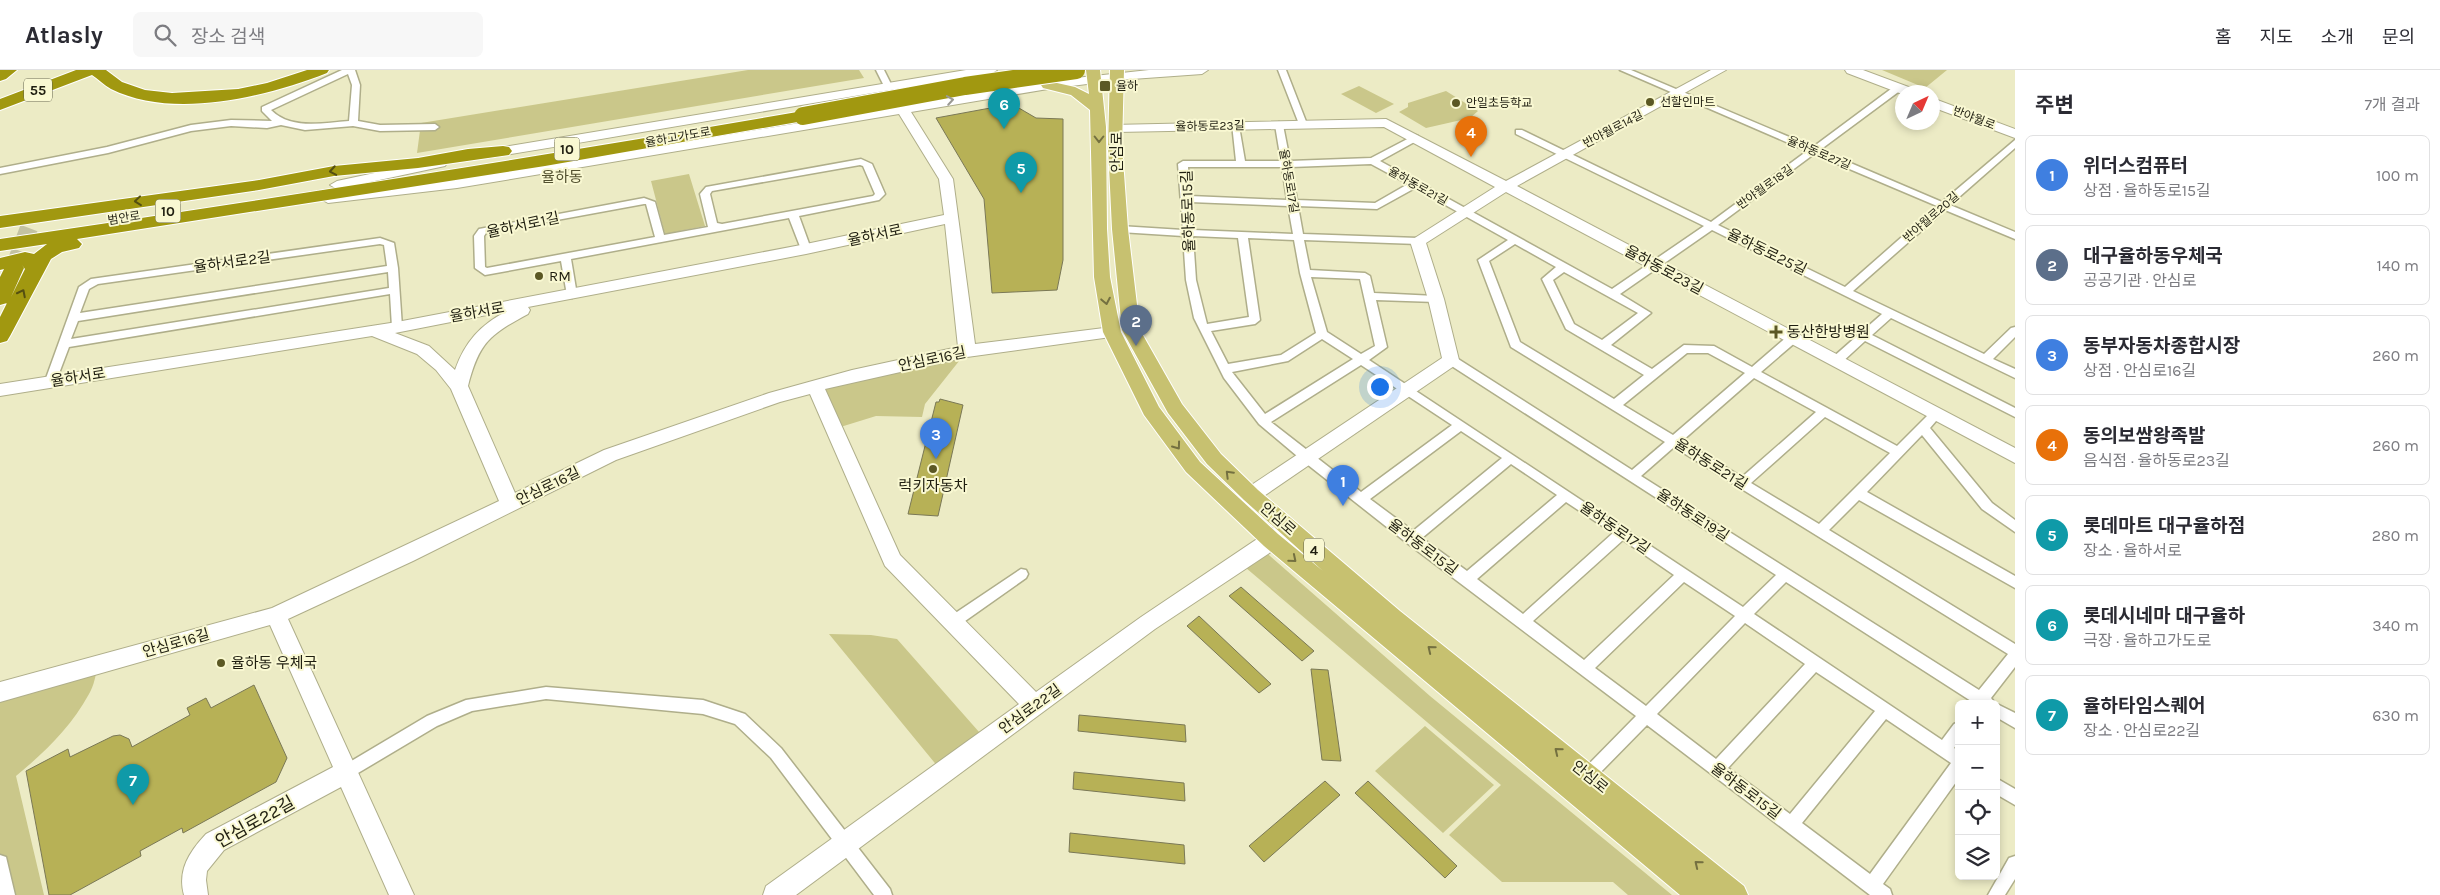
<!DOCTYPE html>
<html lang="ko">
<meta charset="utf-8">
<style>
:root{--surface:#fff;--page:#f7f7f7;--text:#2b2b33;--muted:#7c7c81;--line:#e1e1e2;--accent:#1a73e8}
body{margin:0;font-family:Karla,"Noto Sans KR",sans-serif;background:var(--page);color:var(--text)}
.controls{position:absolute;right:15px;bottom:15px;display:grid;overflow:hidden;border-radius:8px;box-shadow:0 2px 8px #0003}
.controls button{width:45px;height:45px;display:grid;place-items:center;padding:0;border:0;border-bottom:1px solid var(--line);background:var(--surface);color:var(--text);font:25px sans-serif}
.compass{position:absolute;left:1895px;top:15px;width:45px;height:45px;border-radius:50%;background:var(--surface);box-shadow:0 2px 8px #0003;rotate:44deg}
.you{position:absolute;left:1379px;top:316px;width:18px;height:18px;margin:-12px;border:4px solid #fff;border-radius:50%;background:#1a73e8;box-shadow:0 0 0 8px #1a73e833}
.badge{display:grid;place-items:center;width:32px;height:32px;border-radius:50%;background:var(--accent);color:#fff;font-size:16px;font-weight:700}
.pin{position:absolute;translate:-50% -41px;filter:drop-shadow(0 1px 2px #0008)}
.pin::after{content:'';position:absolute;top:26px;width:18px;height:15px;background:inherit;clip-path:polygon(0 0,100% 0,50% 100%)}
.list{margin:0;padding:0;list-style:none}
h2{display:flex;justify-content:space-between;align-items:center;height:65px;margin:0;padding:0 20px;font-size:21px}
h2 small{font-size:16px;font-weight:400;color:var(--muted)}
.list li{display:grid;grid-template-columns:32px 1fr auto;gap:15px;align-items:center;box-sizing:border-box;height:80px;margin:0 10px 10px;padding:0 10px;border:1px solid var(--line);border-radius:8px}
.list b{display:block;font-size:19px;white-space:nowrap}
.list p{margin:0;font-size:16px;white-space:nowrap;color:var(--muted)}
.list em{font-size:16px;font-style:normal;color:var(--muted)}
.icon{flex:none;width:28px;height:28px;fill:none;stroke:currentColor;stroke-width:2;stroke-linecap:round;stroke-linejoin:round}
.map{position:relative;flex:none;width:2015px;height:825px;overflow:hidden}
header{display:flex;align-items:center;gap:30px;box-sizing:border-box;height:70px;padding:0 25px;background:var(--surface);border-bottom:1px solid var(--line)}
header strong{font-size:24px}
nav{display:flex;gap:28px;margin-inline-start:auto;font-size:18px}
.search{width:350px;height:45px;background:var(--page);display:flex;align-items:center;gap:12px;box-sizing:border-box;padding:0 18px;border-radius:8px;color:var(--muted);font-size:19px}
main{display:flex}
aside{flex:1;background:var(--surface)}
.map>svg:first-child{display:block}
.green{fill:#cac78a}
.building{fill:#b7b156;stroke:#7a7856}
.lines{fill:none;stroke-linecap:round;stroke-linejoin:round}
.highway-tunnel{stroke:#c3c2a1;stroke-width:18;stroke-dasharray:18 9;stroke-linecap:butt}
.street-casing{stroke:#afae8a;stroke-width:3}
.secondary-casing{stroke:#afae8a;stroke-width:2}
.primary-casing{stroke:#fff;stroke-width:2}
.highway-casing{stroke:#fff;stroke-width:2}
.street{fill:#fff;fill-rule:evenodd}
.secondary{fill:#fff;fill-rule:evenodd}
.primary{fill:#c7c170;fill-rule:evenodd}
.highway{fill:#a19810;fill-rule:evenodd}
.highway-bridge-casing{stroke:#fff;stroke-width:20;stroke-linecap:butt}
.highway-bridge{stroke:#a19810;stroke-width:18}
.oneway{stroke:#9b9a94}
.oneway2{stroke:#747040}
.oneway3{stroke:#544f11}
.poi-dot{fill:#5b5824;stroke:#f9f8d2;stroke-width:2}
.labels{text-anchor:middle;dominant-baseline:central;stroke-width:4;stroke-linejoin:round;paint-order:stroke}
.far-poi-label{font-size:12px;fill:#201f11;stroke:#f9f8d2;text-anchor:start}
.far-street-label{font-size:12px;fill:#201f11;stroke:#f9f8d2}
.shield{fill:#f9f8d2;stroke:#61604b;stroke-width:1}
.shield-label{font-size:14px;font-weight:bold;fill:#201f11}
.street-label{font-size:15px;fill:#201f11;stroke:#f9f8d2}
.far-quarter-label{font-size:15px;fill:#535130;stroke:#f9f8d2}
.poi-label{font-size:15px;fill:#201f11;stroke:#f9f8d2;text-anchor:start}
.near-street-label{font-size:18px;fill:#201f11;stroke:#f9f8d2}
</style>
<header>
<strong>Atlasly</strong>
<div class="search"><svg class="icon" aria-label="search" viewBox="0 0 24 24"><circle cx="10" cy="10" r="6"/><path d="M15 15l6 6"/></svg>장소 검색</div>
<nav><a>홈</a><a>지도</a><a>소개</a><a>문의</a></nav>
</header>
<main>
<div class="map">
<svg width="2015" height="825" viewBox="0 0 2015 825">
<rect width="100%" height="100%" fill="#ecebc5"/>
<!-- green -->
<path class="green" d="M748,0H859L864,8L417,83L421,53Z
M1882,0H1947L1925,18Z
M1359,16L1394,34L1376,43L1341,24Z
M1446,21L1478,41L1470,48L1426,58L1399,42L1408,37V33Z
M689,104L705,156L665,164L651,111Z
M967,281L925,334L922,347L876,346L834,359L815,316Z
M1261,478L1430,626L1672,825H1628L1613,812H1502L1449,765L1501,715L1239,492Z
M829,564L871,565L897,569L987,671L943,703Z
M98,594C96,604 94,616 89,624C71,657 44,683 16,706L44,825H0V622Z
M1425,656L1494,715L1443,763L1375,701Z"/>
<!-- building -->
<path class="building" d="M1012,34L1036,48L1063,49V190L1057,220L992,223L984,129L936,48Z
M940,329L963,335L938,446L908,444L936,332H939Z
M1241,517L1314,581L1302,591L1229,526Z
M1199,546L1271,614L1259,623L1187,556Z
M1311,599L1328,600L1341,691L1322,690Z
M254,615L287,688L276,712L183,763L182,758L140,781L141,786L70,825H49L26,701L68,679L70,687L113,666L120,665L129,669L132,677L190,645L187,638L206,628L211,638Z
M1079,645L1185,655L1186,672L1078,661Z
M1074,702L1184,713L1185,731L1073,719Z
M1325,711L1340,725L1264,792L1249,776Z
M1368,711L1457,796L1445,808L1355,723Z
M1070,763L1184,775L1185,794L1069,782Z"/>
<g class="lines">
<!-- highway-tunnel -->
<path class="highway-tunnel" d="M14,198L29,158"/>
<defs>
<path id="street" d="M342,0H355L360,15L358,51L380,55L435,54L439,57L435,60L380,61L353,56L305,60L281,55L267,58L231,56L191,61L108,83L0,104V98L107,77L191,55L231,50L272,51L262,41V37ZM348,4L352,15L349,51C322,53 291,60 271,40Z
M876,0H884L892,16L891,18H885Z
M1278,0H1286L1307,54L1306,56L1299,54Z
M1620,0H1631L1813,77L1895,16H1901V20L1820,80L1942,132L2015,70V78L1950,135L2015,162V169L1945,140L1853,221L1984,284L2011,258L2015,257V267L1993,289L2015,299V308L1891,248L1872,265L2015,338V347L1865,271L1840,294H1832L1830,291L1832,288L1882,244L1712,160L1620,224L1651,243L1611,275L1652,299L1684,275L1714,276L1752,297L1789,265H1797L1799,268L1797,271L1761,302L1897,376L1932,341H1940L1942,344L1930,358L1992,433L2015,450V462L1982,439L1922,365L1867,422L2015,506V518L1859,430L1829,460L2015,574V597L1991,628L1995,633L2015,643V658L1996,647V634H1970L1971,631L1786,512L1754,544L1942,670L1954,654L1959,652V671L1954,678L1959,681V708L1883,814L1890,819L1892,825H1870L1647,655L1593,710L1588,712L1583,710L1580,705L1583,700L1636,646L1407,473L1303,391L1259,354L1224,308L1194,248L1186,210L1183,166L1120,162L1115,159L1120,156L1183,160L1178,94L1183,91H1236L1232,54L1239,56L1245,91H1281L1275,55L1279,52L1283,55L1290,91L1371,88L1415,65L1418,66V70L1380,91L1612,219L1704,156L1516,64V60H1522L1711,152L1807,81ZM1814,84L1937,136L1845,217L1718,155ZM1371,94L1408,114L1375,133L1297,130L1291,97ZM1188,97H1282L1287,130L1190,126ZM1415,118L1508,170L1478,190L1511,277L1665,372L1632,400L1455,287H1447L1445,290L1447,293L1776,505L1743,537L1369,290L1387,277L1376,230L1436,232L1441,229L1436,226L1374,223L1370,206L1365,203L1310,200L1304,170L1418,174L1423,171L1418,168L1303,164L1298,136L1377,139ZM1190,132L1288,136L1293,164L1193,160ZM1193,166L1238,168L1249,247L1207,254L1196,210ZM1248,168L1294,170L1300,203L1316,263L1281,285L1228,294L1211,261L1255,254L1260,250ZM1515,174L1556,197L1542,209L1566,259L1644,305L1614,329L1520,272L1489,191ZM1564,202L1638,243L1602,270L1574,254L1553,210ZM1311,207L1360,209L1375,276L1361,284L1327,262ZM1322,269L1353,289L1265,344L1232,302L1288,291ZM1687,283H1708L1745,303L1673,365L1623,335ZM1361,295L1452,355L1361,422L1271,352ZM1754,308L1816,342L1742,407L1682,371ZM1825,347L1890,383L1819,454L1751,413ZM1461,361L1502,388L1413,461L1370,429ZM1674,377L2008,584L1979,620L1641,406ZM1511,394L1557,425L1467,501L1422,468ZM1566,432L1613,463L1523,544L1477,509ZM1623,470L1674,505L1584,590L1533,551ZM1684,512L1735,546L1646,636L1595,598ZM1745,553L1805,594L1716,689L1657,644ZM1816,602L1875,641L1790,744L1728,698ZM1886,649L1951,693L1870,804L1802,753Z
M861,89L872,94L885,124L879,130L799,146L811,179L810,181H802L801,179L789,148L571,189L577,225L572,228L567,225L561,191L485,205L475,198L474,166L479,159L644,128L655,132L664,165L708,157L700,124L706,117ZM860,95L863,96L875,124L873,126L722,154L717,153L710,124L712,121ZM644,134H646L655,167L487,198L485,197L484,166L486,163Z
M380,168L394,173L398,198L402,257L401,260L397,261L392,257L390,224L69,277L55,314L51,315L45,311L79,217L91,209ZM380,174L384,175L387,196L80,243L89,219L98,214ZM388,202L389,218L71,269L78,251Z
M1021,499L1026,500L1028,504L1026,508L958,556L953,558L948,556L946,552L948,548Z
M546,617L703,630L745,644L781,678L890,819L892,825H874L771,688L735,654L703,644L546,629L472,641L437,656L353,706L348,708L343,706L340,701L343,696L427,646L466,630Z
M1996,708L2015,719V735L1996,724Z
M0,785L6,787L15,825H0Z
M2015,786V809L2005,825H1988L2009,788Z"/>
<path id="secondary" d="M966,0H997L991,4C822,30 655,61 486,88L479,84L486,80Z
M1149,0H1208L1202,4L1118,10L1048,19L911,42L953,109L975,274L1112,257L1118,258L1120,262L1118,266L967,287L825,319L900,485L1036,622L1141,547L1281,453L1288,450L1295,453L1298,458L1295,463L1268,484L1155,559L796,825H763L766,816L1019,634L885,496L810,324L780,332L616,390L413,491L288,549L414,825H389L341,717L224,780L207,801L206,810L208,825H184C177,800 190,781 206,764L333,697L270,555L0,632V612L272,538L499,431L451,319L436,300L417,284L372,266L0,326V314L397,252L806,174L944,145L939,109L899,44L457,118L328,133L321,129L323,126L457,110L895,37L890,29L897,25L902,26L907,35L1048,11ZM945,154L958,277L852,300L769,323L604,380L515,423L468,316C479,273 489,265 528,244L530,240L528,237L806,184ZM507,241C480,255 465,272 455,300L429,276L395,263Z
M1711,0H1726L1517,116L2015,378V393L1506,122L1426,173L1444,229L1459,290L1457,294L1258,430L1251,432L1244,430L1242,425L1244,420L1442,288L1428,229L1410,171L1495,117L1384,57L1117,62L1112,61L1110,58L1112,55L1386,49L1506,111Z
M1845,0H1863L1914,19L1915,22L1902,24L1847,3Z
M1932,28L2015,59V68L1932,37Z
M440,89L445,90L447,93L445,96L337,119L330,115L337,111Z"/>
<path id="primary" d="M1086,0H1100L1106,57L1107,159L1110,207L1121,262L1159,337L1200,392L1278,464L1323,501L1244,430L1207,394L1168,343L1122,260L1112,159L1108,76L1110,0H1124L1122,76L1128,159L1140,260L1182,334L1221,384L1258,420L1400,541L1744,816L1748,825H1680L1264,476L1186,402L1144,345L1103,262L1094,207L1090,40L1071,25L1043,18L1041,15L1048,11L1075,17L1089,24Z"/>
<path id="highway" d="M0,0H17L6,9L0,11Z
M76,0H106L122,12L145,20L172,23L238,19L267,13L307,0H329L327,3C266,27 173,50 111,19C104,15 98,9 92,5L0,40V29Z
M803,41L809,42L811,46L809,50L545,96L77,169L82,174L79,178L62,182L51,189L10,266L7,271L0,273V247L9,229L7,233L0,235V207L4,199L0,200V188L25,182L34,184L47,174L0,181V169C268,130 536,87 803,41ZM22,195L25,199L11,227L24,198Z
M503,76L509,77L512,81L509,85L418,98L334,106L259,120L0,158V146L259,110L334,96L418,88L468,79Z"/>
</defs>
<!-- street casing -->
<use href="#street" class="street-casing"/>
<!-- secondary casing -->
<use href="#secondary" class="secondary-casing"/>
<!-- primary casing -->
<use href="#primary" class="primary-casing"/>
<!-- highway casing -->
<use href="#highway" class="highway-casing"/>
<!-- street -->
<use href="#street" class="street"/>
<!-- secondary -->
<use href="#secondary" class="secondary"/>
<!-- primary -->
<use href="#primary" class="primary"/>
<!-- highway -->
<use href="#highway" class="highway"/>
<defs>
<path id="highway-bridge" d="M803,46L965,16L1076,0"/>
</defs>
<!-- highway-bridge casing -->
<use href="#highway-bridge" class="highway-bridge-casing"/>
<!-- highway-bridge -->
<use href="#highway-bridge" class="highway-bridge"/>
</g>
<!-- one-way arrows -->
<defs><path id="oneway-chevron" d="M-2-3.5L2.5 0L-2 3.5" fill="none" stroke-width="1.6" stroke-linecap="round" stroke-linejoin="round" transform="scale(1.25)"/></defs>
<use class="oneway" href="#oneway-chevron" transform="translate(950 30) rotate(-9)"/>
<g class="oneway2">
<use href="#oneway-chevron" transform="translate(1099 69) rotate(90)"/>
<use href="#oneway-chevron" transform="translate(1106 231) rotate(79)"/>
<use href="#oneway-chevron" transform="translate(1177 376) rotate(54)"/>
<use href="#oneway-chevron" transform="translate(1229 404) rotate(-135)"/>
<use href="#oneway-chevron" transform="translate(1293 489) rotate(40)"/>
<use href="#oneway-chevron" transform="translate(1431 579) rotate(-141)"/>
<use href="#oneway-chevron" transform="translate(1558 681) rotate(-141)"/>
<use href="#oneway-chevron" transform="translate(1698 794) rotate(-141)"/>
</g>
<g class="oneway3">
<use href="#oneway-chevron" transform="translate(333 101) rotate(170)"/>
<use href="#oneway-chevron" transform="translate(138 131) rotate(174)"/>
<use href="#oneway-chevron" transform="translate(22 223) rotate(-63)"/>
</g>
<!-- markers -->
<g class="poi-dot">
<rect x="1099" y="10" width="12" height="12" rx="2.5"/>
<circle cx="1650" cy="32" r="5"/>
<circle cx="1456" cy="33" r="5"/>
<circle cx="539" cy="206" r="5"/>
<path d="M1773.5 254.5h5v5h5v5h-5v5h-5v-5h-5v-5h5z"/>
<circle cx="933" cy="399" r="5"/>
<circle cx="221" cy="593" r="5"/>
</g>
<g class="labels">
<!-- far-poi labels -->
<g class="far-poi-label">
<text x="1116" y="16">율하</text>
<text x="1660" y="32">선할인마트</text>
<text x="1466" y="33">안일초등학교</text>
</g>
<!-- far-street labels -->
<g class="far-street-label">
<text transform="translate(1974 48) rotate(21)">반야월로</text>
<text transform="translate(1210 56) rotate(-1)">율하동로23길</text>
<text transform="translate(1613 59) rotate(-28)">반야월로14길</text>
<text transform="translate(678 67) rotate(-10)">율하고가도로</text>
<text transform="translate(1819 83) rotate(23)">율하동로27길</text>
<text transform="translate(1289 111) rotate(80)">율하동로17길</text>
<text transform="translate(1418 116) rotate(29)">율하동로21길</text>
<text transform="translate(1765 117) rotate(-36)">반야월로18길</text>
<text transform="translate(1931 147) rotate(-41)">반야월로20길</text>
<text transform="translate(124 148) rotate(-9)">범안로</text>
</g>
<!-- shield labels -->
<g class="shield">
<rect x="24" y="8.5" width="28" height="23" rx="4"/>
<rect x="554.5" y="67.5" width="25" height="23" rx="4"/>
<rect x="155.5" y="129.5" width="25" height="23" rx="4"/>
<rect x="1304" y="468.5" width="20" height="23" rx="4"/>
</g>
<g class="shield-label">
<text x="38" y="20">55</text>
<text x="567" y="79">10</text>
<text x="168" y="141">10</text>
<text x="1314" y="480">4</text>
</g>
<!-- street labels -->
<g class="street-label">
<text transform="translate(1117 82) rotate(-90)">안심로</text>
<text transform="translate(1188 141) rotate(-92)">율하동로15길</text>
<text transform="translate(523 155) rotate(-12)">율하서로1길</text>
<text transform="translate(875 165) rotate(-12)">율하서로</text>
<text transform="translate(1767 182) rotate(26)">율하동로25길</text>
<text transform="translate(232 192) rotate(-8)">율하서로2길</text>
<text transform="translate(1664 200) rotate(28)">율하동로23길</text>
<text transform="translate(477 242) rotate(-10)">율하서로</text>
<text transform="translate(932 289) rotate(-12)">안심로16길</text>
<text transform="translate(78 307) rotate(-9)">율하서로</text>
<text transform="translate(1711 394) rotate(32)">율하동로21길</text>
<text transform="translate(548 416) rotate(-26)">안심로16길</text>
<text transform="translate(1693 445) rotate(33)">율하동로19길</text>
<text transform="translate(1278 449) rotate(41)">안심로</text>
<text transform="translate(1615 458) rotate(34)">율하동로17길</text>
<text transform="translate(1423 477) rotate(37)">율하동로15길</text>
<text transform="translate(176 573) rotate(-16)">안심로16길</text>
<text transform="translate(1030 639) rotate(-36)">안심로22길</text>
<text transform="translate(1590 707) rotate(39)">안심로</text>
<text transform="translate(1746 721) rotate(37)">율하동로15길</text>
</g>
<!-- far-quarter labels -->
<g class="far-quarter-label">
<text x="562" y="107">율하동</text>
</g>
<!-- poi labels -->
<g class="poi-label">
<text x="549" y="206">RM</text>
<text x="1787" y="262">동산한방병원</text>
<text x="933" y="416" text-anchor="middle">럭키자동차</text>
<text x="231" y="593">율하동 우체국</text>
</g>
<!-- near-street labels -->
<g class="near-street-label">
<text transform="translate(255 752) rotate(-29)">안심로22길</text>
</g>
</g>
</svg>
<div class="controls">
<button>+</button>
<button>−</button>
<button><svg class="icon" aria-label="locate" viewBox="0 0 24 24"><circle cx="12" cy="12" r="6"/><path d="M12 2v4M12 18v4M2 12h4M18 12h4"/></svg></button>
<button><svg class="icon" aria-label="layers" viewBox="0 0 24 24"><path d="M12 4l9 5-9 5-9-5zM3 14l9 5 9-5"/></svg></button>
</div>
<svg class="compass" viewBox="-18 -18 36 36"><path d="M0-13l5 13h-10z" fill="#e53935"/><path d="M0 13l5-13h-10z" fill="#7c7c81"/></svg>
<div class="you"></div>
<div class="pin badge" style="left:1343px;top:436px;background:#3f7fe0">1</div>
<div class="pin badge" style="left:1136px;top:276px;background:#5c6f8a">2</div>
<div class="pin badge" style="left:936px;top:389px;background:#3f7fe0">3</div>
<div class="pin badge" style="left:1471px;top:87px;background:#e8710a">4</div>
<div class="pin badge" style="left:1021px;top:123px;background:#0f9aa8">5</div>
<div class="pin badge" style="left:1004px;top:59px;background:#0f9aa8">6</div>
<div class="pin badge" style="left:133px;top:735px;background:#0f9aa8">7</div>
</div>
<aside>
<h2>주변<small>7개 결과</small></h2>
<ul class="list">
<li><span class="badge" style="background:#3f7fe0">1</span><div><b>위더스컴퓨터</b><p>상점 · 율하동로15길</p></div><em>100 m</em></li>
<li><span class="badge" style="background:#5c6f8a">2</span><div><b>대구율하동우체국</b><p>공공기관 · 안심로</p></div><em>140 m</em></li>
<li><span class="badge" style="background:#3f7fe0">3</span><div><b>동부자동차종합시장</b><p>상점 · 안심로16길</p></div><em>260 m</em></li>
<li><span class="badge" style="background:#e8710a">4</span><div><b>동의보쌈왕족발</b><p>음식점 · 율하동로23길</p></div><em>260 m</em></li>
<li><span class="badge" style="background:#0f9aa8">5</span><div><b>롯데마트 대구율하점</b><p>장소 · 율하서로</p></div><em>280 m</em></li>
<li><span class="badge" style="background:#0f9aa8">6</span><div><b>롯데시네마 대구율하</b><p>극장 · 율하고가도로</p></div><em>340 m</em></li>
<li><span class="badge" style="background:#0f9aa8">7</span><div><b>율하타임스퀘어</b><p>장소 · 안심로22길</p></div><em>630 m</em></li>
</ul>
</aside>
</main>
